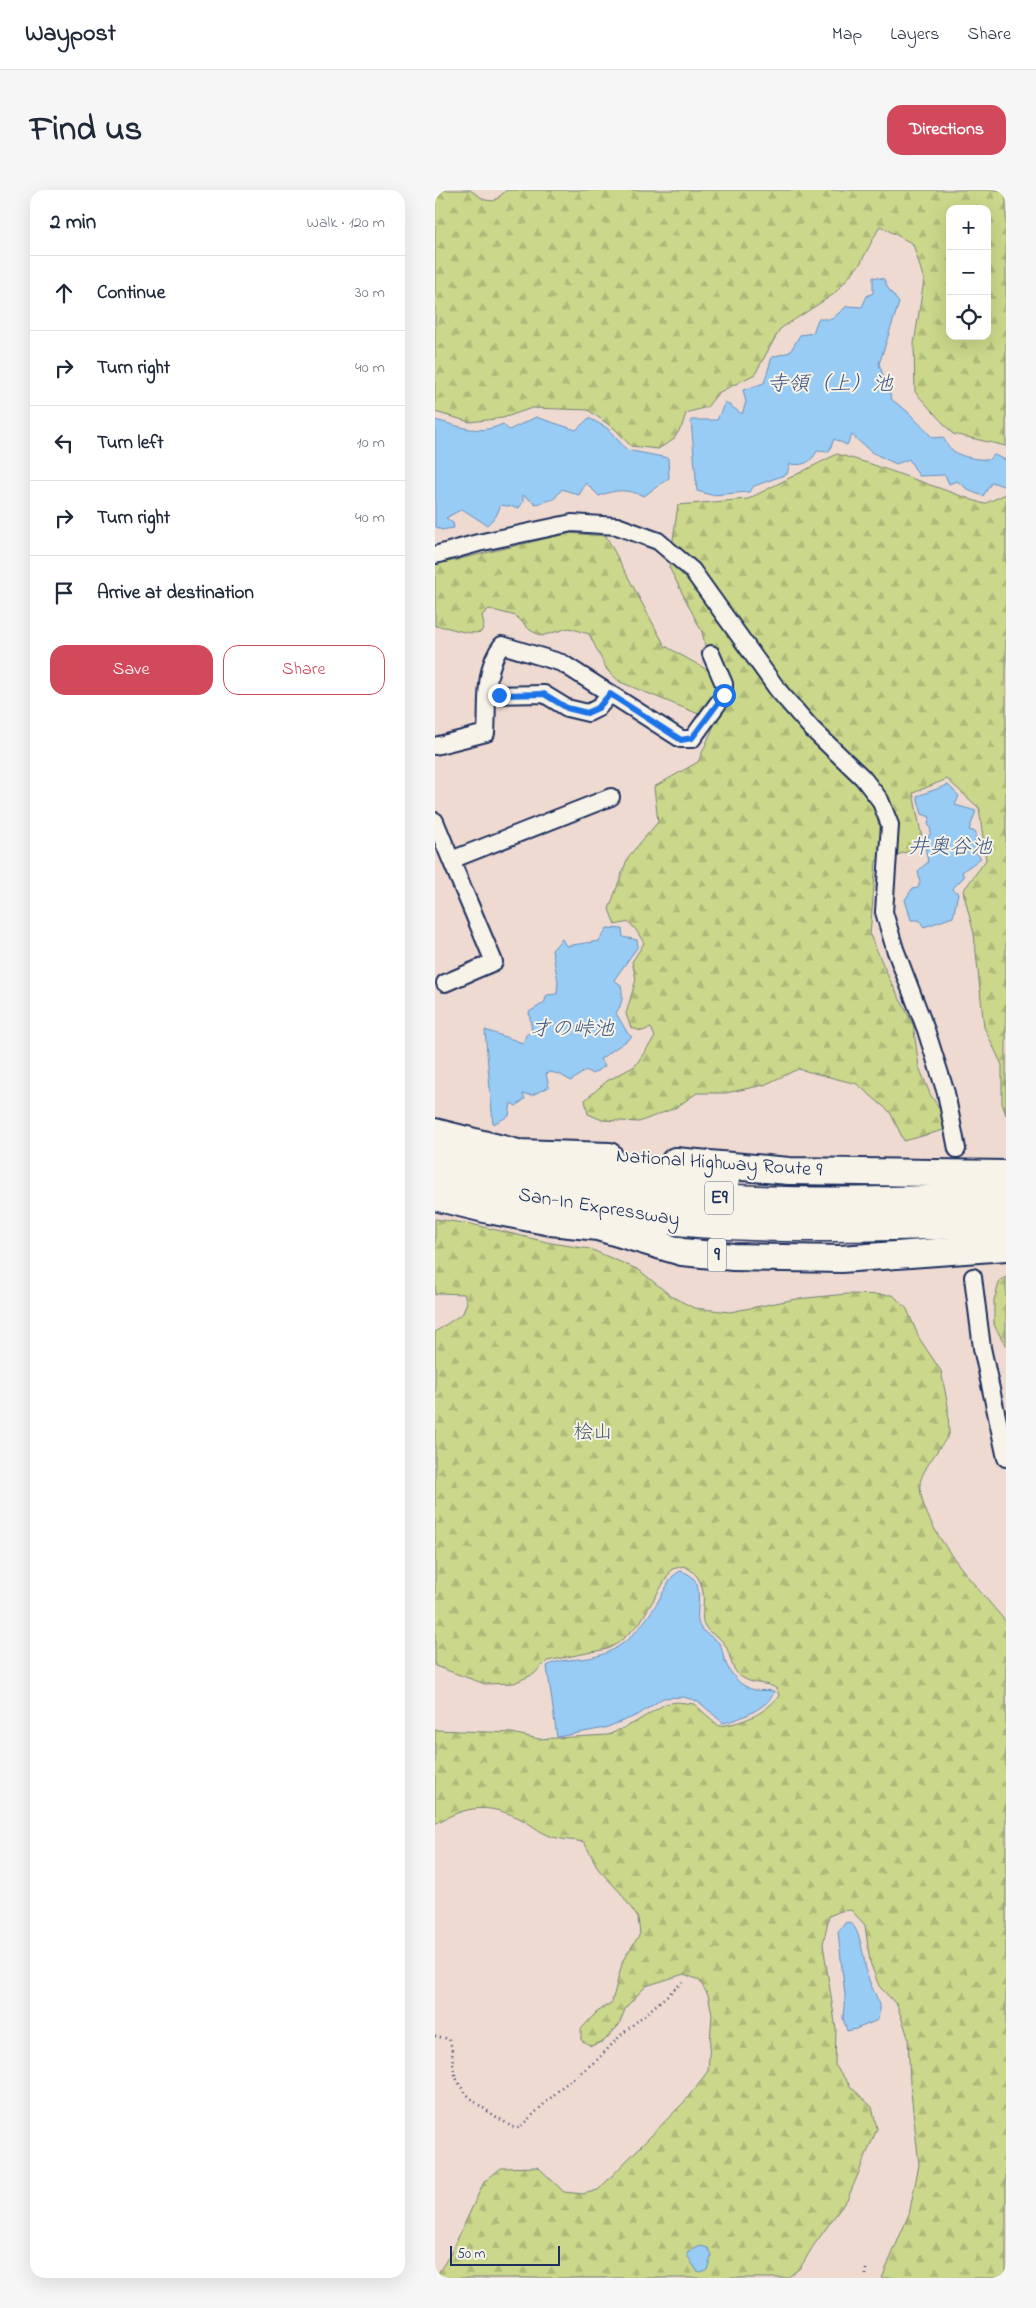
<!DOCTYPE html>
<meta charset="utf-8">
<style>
:root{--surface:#fff;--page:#f6f6f7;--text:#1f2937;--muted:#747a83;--line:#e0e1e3;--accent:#d1495b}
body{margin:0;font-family:"Indie Flower","Klee One",sans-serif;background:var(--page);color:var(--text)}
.controls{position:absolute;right:15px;top:15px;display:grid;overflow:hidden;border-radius:10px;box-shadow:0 5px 20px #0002}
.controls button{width:45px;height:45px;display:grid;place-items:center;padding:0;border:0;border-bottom:1px solid var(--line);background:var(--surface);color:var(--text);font:25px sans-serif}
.scale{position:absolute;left:15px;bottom:12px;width:110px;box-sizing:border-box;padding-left:5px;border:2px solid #1b2f5e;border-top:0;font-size:14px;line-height:18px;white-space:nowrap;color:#1b2f5e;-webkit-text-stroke:4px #f7f3e8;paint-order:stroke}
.stop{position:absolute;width:15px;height:15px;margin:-11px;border:4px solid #1a73e8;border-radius:50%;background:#fff}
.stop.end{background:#1a73e8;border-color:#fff;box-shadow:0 1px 5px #0008}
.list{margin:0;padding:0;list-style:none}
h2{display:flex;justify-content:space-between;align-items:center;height:65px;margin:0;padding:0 20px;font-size:21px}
h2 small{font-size:16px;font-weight:400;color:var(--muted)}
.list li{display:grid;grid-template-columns:32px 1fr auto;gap:15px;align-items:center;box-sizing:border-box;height:75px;padding:0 20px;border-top:1px solid var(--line)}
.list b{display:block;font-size:19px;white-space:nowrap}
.list em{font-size:16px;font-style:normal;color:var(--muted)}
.actions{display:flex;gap:10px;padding:15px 20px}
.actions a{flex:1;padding:11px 0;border:1px solid var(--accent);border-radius:15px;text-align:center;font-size:18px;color:var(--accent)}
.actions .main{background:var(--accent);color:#fff}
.icon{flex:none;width:28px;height:28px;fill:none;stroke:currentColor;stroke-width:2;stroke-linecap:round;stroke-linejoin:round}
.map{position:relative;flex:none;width:571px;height:2088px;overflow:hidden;border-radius:15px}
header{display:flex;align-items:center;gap:30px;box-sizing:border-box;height:70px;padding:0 25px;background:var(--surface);border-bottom:1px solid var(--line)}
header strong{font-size:24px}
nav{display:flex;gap:28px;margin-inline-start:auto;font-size:18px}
.intro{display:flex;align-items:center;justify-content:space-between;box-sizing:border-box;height:120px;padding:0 30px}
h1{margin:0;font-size:35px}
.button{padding:12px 22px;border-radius:15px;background:var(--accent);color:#fff;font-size:18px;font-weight:700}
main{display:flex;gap:30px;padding:0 30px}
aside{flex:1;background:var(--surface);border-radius:15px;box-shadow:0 5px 20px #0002}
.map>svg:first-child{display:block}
.forest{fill:url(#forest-firs);stroke:#738374;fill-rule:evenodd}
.water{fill:#98ccf5;stroke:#668db9}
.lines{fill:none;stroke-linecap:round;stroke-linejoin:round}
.minor-casing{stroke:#1b2f5e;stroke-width:20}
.trunk-casing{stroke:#1b2f5e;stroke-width:30}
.motorway-casing{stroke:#1b2f5e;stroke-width:31}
.path{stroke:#1b2f5e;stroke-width:2.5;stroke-dasharray:1 4;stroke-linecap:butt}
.minor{stroke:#f7f3e8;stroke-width:16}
.trunk{stroke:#f7f3e8;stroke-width:26}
.motorway{stroke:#f7f3e8;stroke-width:28}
.route{stroke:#1a73e8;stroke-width:6}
.labels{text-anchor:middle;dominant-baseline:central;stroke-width:4;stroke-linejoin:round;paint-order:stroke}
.shield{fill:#f7f3e8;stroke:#5d6a87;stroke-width:1}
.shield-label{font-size:19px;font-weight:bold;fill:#1b2f5e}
.street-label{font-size:20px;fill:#1b2f5e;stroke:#f7f3e8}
.park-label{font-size:20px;fill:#475969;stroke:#f7f3e8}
.water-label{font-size:21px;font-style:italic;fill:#3a5684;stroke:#f7f3e8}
</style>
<header>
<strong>Waypost</strong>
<nav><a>Map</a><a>Layers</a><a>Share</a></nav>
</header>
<div class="intro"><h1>Find us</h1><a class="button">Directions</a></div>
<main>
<aside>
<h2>2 min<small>Walk · 120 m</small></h2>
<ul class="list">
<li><svg class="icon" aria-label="ahead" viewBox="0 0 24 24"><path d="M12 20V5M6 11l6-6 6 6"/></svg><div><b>Continue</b></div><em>30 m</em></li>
<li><svg class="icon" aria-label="right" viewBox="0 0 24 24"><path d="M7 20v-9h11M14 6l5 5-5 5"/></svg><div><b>Turn right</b></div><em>40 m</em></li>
<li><svg class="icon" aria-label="left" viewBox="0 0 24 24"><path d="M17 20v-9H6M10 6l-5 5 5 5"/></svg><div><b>Turn left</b></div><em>10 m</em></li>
<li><svg class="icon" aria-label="right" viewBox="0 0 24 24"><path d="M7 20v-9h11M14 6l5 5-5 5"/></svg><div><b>Turn right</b></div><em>40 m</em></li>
<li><svg class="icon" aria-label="arrive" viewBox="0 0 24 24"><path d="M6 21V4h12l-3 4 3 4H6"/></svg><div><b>Arrive at destination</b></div></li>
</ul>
<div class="actions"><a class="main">Save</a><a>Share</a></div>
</aside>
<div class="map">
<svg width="571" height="2088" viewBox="0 0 571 2088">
<defs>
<pattern id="forest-firs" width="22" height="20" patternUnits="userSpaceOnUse" patternTransform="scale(1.25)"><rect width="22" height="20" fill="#cbd78a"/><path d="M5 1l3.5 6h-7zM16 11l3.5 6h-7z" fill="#aeb97a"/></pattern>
</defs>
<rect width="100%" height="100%" fill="#efdad1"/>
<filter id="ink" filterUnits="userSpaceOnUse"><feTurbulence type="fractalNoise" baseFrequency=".02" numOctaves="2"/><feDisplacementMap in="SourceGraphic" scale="10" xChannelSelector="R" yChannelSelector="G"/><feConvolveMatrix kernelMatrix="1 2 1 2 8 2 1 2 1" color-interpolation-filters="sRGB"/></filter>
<g filter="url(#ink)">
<!-- forest -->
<path class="forest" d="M2,0H35L50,10L59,11L72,0H571V256L518,244L480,202L479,154L489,90L478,54L445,36L425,74L399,104L345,139L320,184L283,203L272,217L251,223L247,236L238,250L223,259L196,256L180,239L153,220L97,218L68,228L35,232L0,222V2ZM515,19H552V146H515Z
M402,264L436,274L549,314L571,304V925L567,913V875L549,837L539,744L528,701L551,670L544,618L512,589L478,603L487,648L475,661L441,671L435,745L454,788L478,834L484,877L495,904L511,928L509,940L469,951L455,922L422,894L363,879L329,895L291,903H262L240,918L204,932L167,930L153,924L150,910L172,891L200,876L220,847L216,838L207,841L196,838L191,824L201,789L197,772L209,753L201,740L194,732L180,735L174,719L193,667L223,632L219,597L263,572L281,531L185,492L172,480L154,444L134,438L106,446L95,440L81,426L54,419L47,425L49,435L46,442C30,446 16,436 0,436V375L134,343L171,346L230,456L276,482L267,442L234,377L243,315L313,309Z
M0,1029L36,1034L116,1053L155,1059L204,1080L236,1106L259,1118L295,1122L361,1109L412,1104L458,1105L472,1119L484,1148L506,1181L513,1216L514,1245C506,1256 486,1281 485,1294C485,1338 544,1399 571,1432V2088H447L474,2024L484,1975L475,1893L473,1847L462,1815L444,1796L435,1772L430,1735L416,1720L406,1721L394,1726L388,1754L401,1839L400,1875L416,1897L437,1917L442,1939L413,2008L379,2055L365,2078L352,2088H0L16,2063L49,1992L66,1978L103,1977L129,2002L148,2004L163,2000L250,1911L273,1881L277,1824L273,1805L264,1790L249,1784L211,1796L191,1817L184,1835L169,1851L156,1856L146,1850V1839L161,1823L177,1812L188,1770L205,1744L203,1728L185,1702L164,1680L149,1652C139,1650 128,1650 118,1647C107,1644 97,1635 88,1630C54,1613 32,1615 0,1634V1540L77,1543L104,1549L173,1545L199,1533L230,1514L242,1512L259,1514L284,1536C308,1533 328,1525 344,1506L342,1499C333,1492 320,1495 310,1489C293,1481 298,1463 287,1451C282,1445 274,1444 270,1436C266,1430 268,1424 268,1418C270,1400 266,1384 249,1376L237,1379L204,1434L183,1453L172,1459L112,1471L99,1484L79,1493L50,1494L0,1476V1142L28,1123L32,1112L29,1104L5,1103L0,1105Z
M571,1087V1156L559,1135V1110L565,1090Z"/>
<!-- water -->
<path class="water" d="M438,87L449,89L453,98L464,113L444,174L457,210L472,221L498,248L508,247C517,267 533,268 553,270L559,265L571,270V297L557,292L548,306L535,301L522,291L514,294L510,285L484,286L474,269L461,274L436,262L417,245L412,255L399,249L394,262L382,261C376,273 368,276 355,274L352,284L319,296L314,302L276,305L262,301L256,230H282L290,212L307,224L311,212L308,200L329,193L337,167L355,162L365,145L378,143L383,129H397L412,116L427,117L432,106L438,103Z
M101,227L141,240L154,228L172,238L192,260L233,268L234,288L209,306C191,299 181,299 164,306L151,293L144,305L127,299L119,309L101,314L88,305V312L84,318L66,315L61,326L52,335L27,319L11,328L18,333L19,338L6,340L0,336V230C25,236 43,246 68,234L74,240Z
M513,595L524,606L520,615L541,621L534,640L541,642L540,662L546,668L527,682L529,687L517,699L523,703L518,727L489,737L484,730H476L470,710L477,699L483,698L485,692L483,681L493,672L490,656L496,641L493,633L495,627L487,624L482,606Z
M172,738L187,739L188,747L202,750L203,756L179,790L186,795C188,807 188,813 181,823L193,844L197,847L165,869L170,876L157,884L151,880L136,891L126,885L116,882L111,884L114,897L97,905L88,904L90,909L81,916L76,913L74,926L58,934L50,840L88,853L91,845L97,841L94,822L109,813L112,805L122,804L123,791L117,760L127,749L131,756L164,751Z
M245,1381C275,1388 258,1420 264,1435C268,1444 278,1446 284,1453C287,1457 288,1466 290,1471C295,1484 305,1497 320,1500C326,1501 332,1500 339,1501C336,1517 303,1530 288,1533L263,1511L248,1507L228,1508L203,1525L170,1538L122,1547L112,1476C122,1469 142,1470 154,1468C198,1460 217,1422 237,1387Z
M414,1732C428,1740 428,1775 434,1790C436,1797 441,1804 443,1811C445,1818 444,1824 443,1830L421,1839L412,1841L408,1828L410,1805L403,1742L410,1733Z
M266,2056L273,2058L277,2065L272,2079L266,2082L262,2081L252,2065L253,2062Z"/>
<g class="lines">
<defs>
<path id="minor" d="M0,365L43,353L137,333L182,336L223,351L257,380L343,500L377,539L428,588L445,610L455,635L449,722L460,759L491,840L511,903L522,959
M53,505L109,504L132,518L153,523L163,518L175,504
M0,556L51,543C53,514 48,479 67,455L127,473L246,549H257L289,505V494L276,464
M0,631L16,670
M10,793L59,772L16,670L176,607
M538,1087L547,1158L571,1268"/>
<path id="trunk" d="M0,942L83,963L174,966
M240,971L354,981L571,984
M0,1007L54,1020L116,1032L163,1037L247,1062L298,1067L406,1069L571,1057"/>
<path id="motorway" d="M0,962C75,980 150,995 227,1003C341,1016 456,1011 571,1008
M149,974L290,990
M0,986C104,1013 210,1033 317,1036C402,1039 487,1035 571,1033"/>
</defs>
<!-- minor casing -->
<use href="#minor" class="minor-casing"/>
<!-- trunk casing -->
<use href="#trunk" class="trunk-casing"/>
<!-- motorway casing -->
<use href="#motorway" class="motorway-casing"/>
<!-- path -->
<path class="path" d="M0,1846L14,1849C19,1860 16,1872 20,1884C27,1909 57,1923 77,1937L84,1938L127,1897L162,1870L186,1845L249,1791
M431,2079V2088"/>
<!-- minor -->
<use href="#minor" class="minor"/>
<!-- trunk -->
<use href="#trunk" class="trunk"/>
<!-- motorway -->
<use href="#motorway" class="motorway"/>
</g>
</g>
<g class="lines" filter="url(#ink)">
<!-- route -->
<path class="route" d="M64,505L109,504L132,518L152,523L163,518L175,504L246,550L257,548L289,505"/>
</g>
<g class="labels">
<!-- shield labels -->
<g class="shield">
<rect x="270" y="991.5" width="28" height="33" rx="4"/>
<rect x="273" y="1048.5" width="18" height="33" rx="4"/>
</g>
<g class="shield-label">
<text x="284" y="1008">E9</text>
<text x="282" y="1065">9</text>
</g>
<!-- street labels -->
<g class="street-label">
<text transform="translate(284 974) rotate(4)">National Highway Route 9</text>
<text transform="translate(164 1018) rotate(9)">San-In Expressway</text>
</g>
<!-- park labels -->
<g class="park-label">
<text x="158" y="1243">桧山</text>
</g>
<!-- water labels -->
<g class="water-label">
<text x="395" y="195">寺領（上）池</text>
<text x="515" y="658">井奥谷池</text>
<text x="137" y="840">才の峠池</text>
</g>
</g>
</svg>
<div class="controls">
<button>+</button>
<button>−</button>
<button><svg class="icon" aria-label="locate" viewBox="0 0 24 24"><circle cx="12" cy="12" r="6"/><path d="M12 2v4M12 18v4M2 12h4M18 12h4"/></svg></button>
</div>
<div class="scale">50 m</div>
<div class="stop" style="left:289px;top:505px"></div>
<div class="stop end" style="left:64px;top:505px"></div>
</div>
</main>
